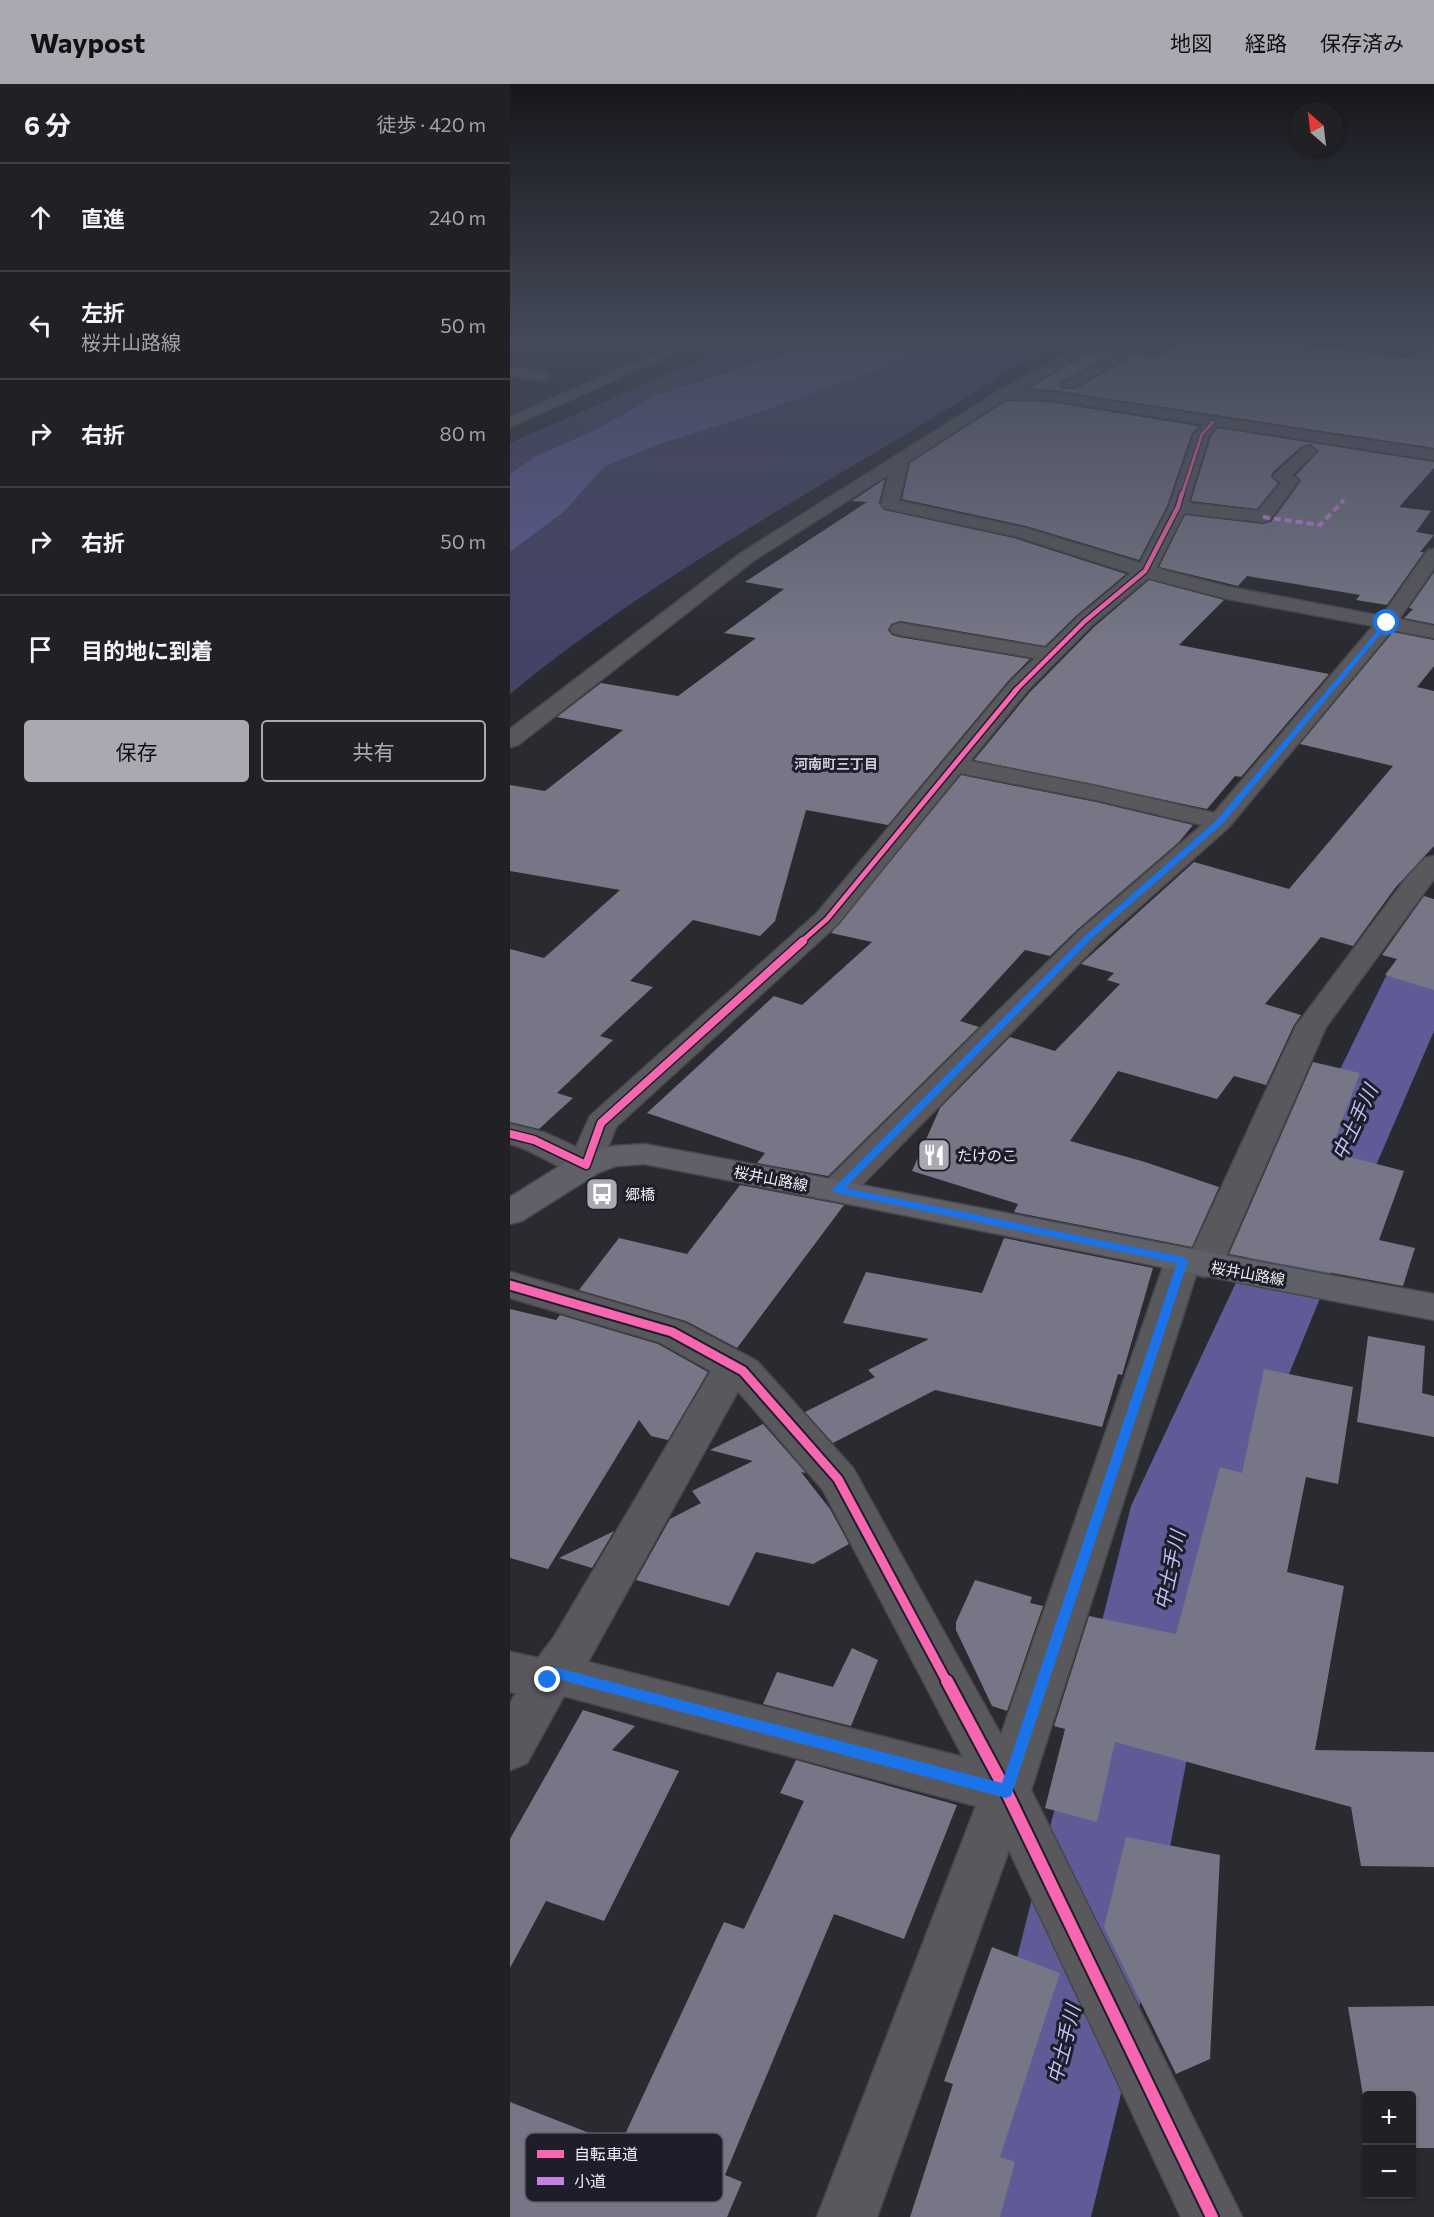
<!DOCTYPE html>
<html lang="ja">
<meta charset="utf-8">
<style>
:root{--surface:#202025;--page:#2d2d32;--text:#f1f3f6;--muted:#a2a3a7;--line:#3d3e42;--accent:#a9a9b1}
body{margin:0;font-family:Commissioner,"Noto Sans JP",sans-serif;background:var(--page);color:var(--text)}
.controls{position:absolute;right:18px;bottom:18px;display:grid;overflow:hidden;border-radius:6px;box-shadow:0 2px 4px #0004}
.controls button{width:54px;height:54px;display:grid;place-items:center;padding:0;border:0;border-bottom:2px solid var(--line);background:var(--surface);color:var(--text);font:30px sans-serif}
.compass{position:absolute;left:780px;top:18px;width:54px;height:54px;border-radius:50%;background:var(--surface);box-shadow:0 2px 4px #0004;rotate:332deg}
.stop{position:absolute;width:18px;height:18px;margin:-14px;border:4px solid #1a73e8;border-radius:50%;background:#fff}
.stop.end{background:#1a73e8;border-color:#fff;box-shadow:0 2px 6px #0008}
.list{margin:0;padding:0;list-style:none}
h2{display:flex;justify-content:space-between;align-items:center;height:78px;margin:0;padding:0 24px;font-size:26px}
h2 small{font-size:20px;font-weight:400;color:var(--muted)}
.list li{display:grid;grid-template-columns:39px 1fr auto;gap:18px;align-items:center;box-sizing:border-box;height:108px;padding:0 24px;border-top:2px solid var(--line)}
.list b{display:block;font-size:22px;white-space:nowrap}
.list p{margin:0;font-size:20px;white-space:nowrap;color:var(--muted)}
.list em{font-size:20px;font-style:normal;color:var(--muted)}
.actions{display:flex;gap:12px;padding:18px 24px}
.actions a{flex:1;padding:14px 0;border:2px solid var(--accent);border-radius:6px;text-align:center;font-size:21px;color:var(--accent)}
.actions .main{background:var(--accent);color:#111}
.icon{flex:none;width:33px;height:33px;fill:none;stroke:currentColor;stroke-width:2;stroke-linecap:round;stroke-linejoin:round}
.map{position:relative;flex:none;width:924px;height:2133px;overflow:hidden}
header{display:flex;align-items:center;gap:36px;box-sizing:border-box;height:84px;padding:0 30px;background:var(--accent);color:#111}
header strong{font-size:28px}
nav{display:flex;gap:33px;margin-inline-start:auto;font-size:21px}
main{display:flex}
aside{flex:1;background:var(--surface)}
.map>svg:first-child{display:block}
.green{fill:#444367}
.water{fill:#5e5b96}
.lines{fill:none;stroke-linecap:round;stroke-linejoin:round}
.river{fill:#5e5b96;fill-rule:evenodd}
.building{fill:#767686}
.street-casing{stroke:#47474d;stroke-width:3}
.secondary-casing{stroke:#47474d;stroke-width:3}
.street{fill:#58585d;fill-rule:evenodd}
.secondary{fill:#606068;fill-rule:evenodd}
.quiet{stroke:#c483df;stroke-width:4;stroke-dasharray:7 4;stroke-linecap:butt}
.cycleway-far5-casing{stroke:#1e1e2a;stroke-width:4.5}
.cycleway-far4-casing{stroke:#1e1e2a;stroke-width:7}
.cycleway-far3-casing{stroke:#1e1e2a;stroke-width:8}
.cycleway-far2-casing{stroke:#1e1e2a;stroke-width:11}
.cycleway-far1-casing{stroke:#1e1e2a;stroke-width:13}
.cycleway-casing{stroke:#1e1e2a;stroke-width:16}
.cycleway-far5{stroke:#f766af;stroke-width:3}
.cycleway-far4{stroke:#f766af;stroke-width:4.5}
.cycleway-far3{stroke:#f766af;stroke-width:5}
.cycleway-far2{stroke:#f766af;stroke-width:8}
.cycleway-far1{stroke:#f766af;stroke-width:9}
.cycleway{stroke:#f766af;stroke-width:12}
.route{fill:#1a73e8}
.labels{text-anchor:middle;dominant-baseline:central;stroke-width:6;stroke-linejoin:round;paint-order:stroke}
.far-neighbourhood-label{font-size:14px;font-weight:bold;fill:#ccccde;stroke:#1e1e2a}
.poi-label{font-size:15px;fill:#ededf6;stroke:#1e1e2a;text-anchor:start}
.street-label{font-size:15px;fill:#ededf6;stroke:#1e1e2a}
.near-water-label{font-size:20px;font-style:italic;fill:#bfbff6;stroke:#1e1e2a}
.key{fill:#1e1e2a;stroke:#5c5c67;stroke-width:1.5}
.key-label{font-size:16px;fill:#ededf6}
</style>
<header>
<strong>Waypost</strong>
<nav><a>地図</a><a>経路</a><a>保存済み</a></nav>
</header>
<main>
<aside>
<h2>6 分<small>徒歩 · 420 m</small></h2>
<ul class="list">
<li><svg class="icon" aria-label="ahead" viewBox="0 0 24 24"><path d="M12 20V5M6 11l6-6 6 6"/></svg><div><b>直進</b></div><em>240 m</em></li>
<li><svg class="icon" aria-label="left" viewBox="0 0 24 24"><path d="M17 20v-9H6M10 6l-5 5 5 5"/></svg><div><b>左折</b><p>桜井山路線</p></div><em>50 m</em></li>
<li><svg class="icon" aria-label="right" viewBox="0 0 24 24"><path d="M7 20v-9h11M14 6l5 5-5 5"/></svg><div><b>右折</b></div><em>80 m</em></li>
<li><svg class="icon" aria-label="right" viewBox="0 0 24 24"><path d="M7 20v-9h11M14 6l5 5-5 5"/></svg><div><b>右折</b></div><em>50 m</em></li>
<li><svg class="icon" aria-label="arrive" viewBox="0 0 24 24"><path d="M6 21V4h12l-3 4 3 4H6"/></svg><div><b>目的地に到着</b></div></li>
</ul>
<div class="actions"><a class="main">保存</a><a>共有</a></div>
</aside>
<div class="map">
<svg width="924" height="2133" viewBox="0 0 924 2133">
<rect width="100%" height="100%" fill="#2a2a31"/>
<!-- green -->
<path class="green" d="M231,258L312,259L269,271L243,281L205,290L148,310L87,345L24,373L0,390V359Z
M422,258H554L522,277L512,278C342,388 157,481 0,610V468L55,427L94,383L144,362L248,329L368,286L406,269Z
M809,258H924V262L916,261L900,270Z"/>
<!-- water -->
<path class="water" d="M312,258H422L406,270L368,286L248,329L144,362L94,383L55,427L0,468V390L24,373L87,345L148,310Z"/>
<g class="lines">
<!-- river -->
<path class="river" d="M924,858V947L833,1158L725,1422L620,1973L581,2133H433L482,1973L621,1422L745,1158L875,894L899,864Z"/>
</g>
<!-- building -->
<path class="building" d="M675,258H775L900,275L924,258V364L540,306L518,305L574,272L592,266L607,268L551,298L552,304L565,305L627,270L646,273Z
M496,317L540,318L689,342L682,349L657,422L629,476L516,442L392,415L400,379Z
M708,344L924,378V384L889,423L921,427L906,448L924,451L910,468H914L877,521L846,516L850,511L737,492L728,502L649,483L675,431L753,440L761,438L791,397L786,391L809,367L800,360L792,362L763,388L761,393L768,399L747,425L681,417L701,352Z
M375,395L369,419L374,426L504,454L616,490L567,531L535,562L390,537L381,540L378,546L382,551L389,553L520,575L499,596L378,741L296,726L265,837L250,852L183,836L120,897L143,903L90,952L103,956L47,1009L63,1014L29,1045L0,1038V865L34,874L110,806L0,787V701L35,707L113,646L47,633L91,599L168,612L246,554L214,549L274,505L235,498L357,418L342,417Z
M924,488V540L894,534L903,525L899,524Z
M639,496L714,516L669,561L819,590L731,693L725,692L697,725L464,676L519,609L584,543Z
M883,548L924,556V582L907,603L924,607V762L885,804L843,862L811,853L755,920L791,931L784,941L756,1001L724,992L707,1015L608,987L560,1057L635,1078L709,1103L682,1163L504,1128L508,1120L402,1087L430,1024L500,953L545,967L610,900L597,896L604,889L571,880L684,778L779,805L883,682L790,660Z
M451,691L586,718L683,741L669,758L568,845L540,872L515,866L450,937L469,943L318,1092L247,1079L255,1069L137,1029L264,912L292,921L362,858L321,849Z
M914,812L924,815V906L875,891L887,875L872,871Z
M803,978L850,989L820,1068L894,1087L869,1156L905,1164L893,1202L719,1170Z
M230,1101L334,1121L227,1264L176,1237L69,1206L109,1154L177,1170Z
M494,1154L643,1184L612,1291L608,1290L592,1343L425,1306L323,1359L295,1328L365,1293L358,1286L419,1255L333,1239L356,1188L472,1209Z
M0,1225L46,1236L50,1231L148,1260L198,1288L158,1356L141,1352L129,1336L38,1485L0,1474Z
M858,1252L915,1262L912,1309L924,1312V1353L847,1338Z
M754,1285L843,1303L828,1400L796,1393L777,1488L834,1502L805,1666L924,1668V1783L851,1782L841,1723L605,1658L587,1738L535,1724L555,1645L544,1642L579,1532L666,1550L710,1383L732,1389Z
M253,1340L296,1389L291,1388L320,1425L339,1460L303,1480L246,1468L219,1522L126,1496L160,1435L191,1419L182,1407L243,1377L200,1366Z
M104,1447L82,1484L49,1474Z
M465,1496L522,1513L520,1519L533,1522L497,1627L482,1622L446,1546V1538Z
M342,1564L368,1576L341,1642L253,1620L267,1588L323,1603Z
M73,1626L125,1642L102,1666L169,1687L94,1837L36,1817L0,1884V1755Z
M286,1676L447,1721L394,1855L324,1830L215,2091L232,2098L217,2133H0V2018L110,2061L214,1838L234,1845L294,1717L270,1709Z
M616,1753L710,1771L700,1975L666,1990L594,1843Z
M482,1863L550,1889L490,2073L505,2078L490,2133H400L443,2000L434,1997Z
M924,1922V2064H902V2012H856V2029L838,1923Z"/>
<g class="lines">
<defs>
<path id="street" d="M173,258H190L0,343V333Z
M578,258H594L510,307L540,308L924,366V376L707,342L699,351L678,419L748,427L771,398L763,393L765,390L793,364L799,362L807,367L782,391L789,396L759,437L753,438L674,429L646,484L719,503L872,532L918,466L924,465V484L889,535L924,542V554L882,546L719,743L589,859L339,1114L327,1117L315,1114L310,1106L315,1098L569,847L692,741L586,716L450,689L327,841L106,1043L88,1089C58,1096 29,1067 0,1060V1040L36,1049L66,1063L80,1032L307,829L501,597L525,574L390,551L383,549L380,545L383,541L390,539L536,564L568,533L621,489L505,452L374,424L371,420L379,390L243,477L8,661L0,663V645L231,469L487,308ZM495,315L540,316L693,340L684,350L659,423L630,479L515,444L389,417L398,378ZM638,494L718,515L863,542L704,729L586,702L460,677L517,607L582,541Z
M629,258H645L564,303H554L552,300Z
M0,284L33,288L40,292L33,296L0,292Z
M924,772V795L816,943L712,1181L707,1190L694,1193L686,1191L521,1706L732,2133H671L499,1766L367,2133H307L466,1722L54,1612L17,1679L0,1686V1619L6,1609L0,1608V1568L28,1574L44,1553L201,1287L149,1258L0,1214V1188L175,1239L247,1277L343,1384L491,1651L655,1177L660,1168L673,1165L682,1167L786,942L898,792L915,774ZM228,1307L313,1406L453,1673L78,1578Z"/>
<path id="secondary" d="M134,1060C398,1108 660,1163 924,1210V1236C660,1187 398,1130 134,1080L106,1082L88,1089L12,1137L0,1140V1113L64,1073L103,1062Z"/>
</defs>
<!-- street casing -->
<use href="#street" class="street-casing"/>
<!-- secondary casing -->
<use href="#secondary" class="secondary-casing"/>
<!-- street -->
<use href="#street" class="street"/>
<!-- secondary -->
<use href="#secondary" class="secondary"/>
<!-- quiet -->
<path class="quiet" d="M753,433L810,441L834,416"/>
<defs>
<path id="cycleway-far5" d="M672,411L692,350L703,338"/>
<path id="cycleway-far4" d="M505,607L575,537L635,487L668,423L672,409"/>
<path id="cycleway-far3" d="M291,858L317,835L507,605"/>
<path id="cycleway-far2" d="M0,1050L24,1056L76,1081L91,1039L293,857"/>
<path id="cycleway-far1" d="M0,1201L162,1248L233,1287L328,1395L437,1598"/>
<path id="cycleway" d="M437,1597L496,1707L702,2133"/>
</defs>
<!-- cycleway-far5 casing -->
<use href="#cycleway-far5" class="cycleway-far5-casing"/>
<!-- cycleway-far4 casing -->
<use href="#cycleway-far4" class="cycleway-far4-casing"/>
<!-- cycleway-far3 casing -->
<use href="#cycleway-far3" class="cycleway-far3-casing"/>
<!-- cycleway-far2 casing -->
<use href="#cycleway-far2" class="cycleway-far2-casing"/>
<!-- cycleway-far1 casing -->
<use href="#cycleway-far1" class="cycleway-far1-casing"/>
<!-- cycleway casing -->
<use href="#cycleway" class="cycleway-casing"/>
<!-- cycleway-far5 -->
<use href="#cycleway-far5" class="cycleway-far5"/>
<!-- cycleway-far4 -->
<use href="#cycleway-far4" class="cycleway-far4"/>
<!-- cycleway-far3 -->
<use href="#cycleway-far3" class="cycleway-far3"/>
<!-- cycleway-far2 -->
<use href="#cycleway-far2" class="cycleway-far2"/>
<!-- cycleway-far1 -->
<use href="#cycleway-far1" class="cycleway-far1"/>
<!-- cycleway -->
<use href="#cycleway" class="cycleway"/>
</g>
<!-- sky -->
<linearGradient id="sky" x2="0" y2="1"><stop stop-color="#17171b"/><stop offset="0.46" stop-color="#444a5a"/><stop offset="1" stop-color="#444a5a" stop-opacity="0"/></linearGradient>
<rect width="924" height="557" fill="url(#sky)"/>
<!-- route -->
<path class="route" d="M875,538L880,539L713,739L582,854L335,1104L673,1173L678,1177L501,1712L496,1714L47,1595L43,1600H33L31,1596L39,1584L44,1583L492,1699L667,1179L327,1109L322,1106L576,851L707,736Z"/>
<!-- icons -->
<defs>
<symbol id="restaurant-square" viewBox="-11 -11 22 22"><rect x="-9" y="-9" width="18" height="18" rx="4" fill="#a9a9b1" stroke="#1e1e2a"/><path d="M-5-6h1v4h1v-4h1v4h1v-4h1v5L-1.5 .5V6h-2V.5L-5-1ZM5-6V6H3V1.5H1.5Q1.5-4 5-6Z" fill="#fff"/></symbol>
<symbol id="bus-square" viewBox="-11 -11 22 22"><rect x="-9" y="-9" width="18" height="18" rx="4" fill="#a9a9b1" stroke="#1e1e2a"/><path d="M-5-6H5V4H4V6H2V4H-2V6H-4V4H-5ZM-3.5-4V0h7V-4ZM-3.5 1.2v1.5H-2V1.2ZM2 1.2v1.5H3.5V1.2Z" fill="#fff"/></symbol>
</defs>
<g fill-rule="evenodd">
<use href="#restaurant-square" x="405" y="1052" width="38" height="38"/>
<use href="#bus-square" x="73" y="1091" width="38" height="38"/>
</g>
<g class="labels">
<!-- far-neighbourhood labels -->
<g class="far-neighbourhood-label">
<text x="326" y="679">河南町三丁目</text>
</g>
<!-- poi labels -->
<g class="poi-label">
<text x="447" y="1071">たけのこ</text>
<text x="115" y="1110">郷橋</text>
</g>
<!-- street labels -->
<g class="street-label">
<text transform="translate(261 1094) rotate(11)">桜井山路線</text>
<text transform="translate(738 1189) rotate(10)">桜井山路線</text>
</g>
<!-- near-water labels -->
<g class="near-water-label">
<text transform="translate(844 1038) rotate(-65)">中土手川</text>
<text transform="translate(659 1486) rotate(-78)">中土手川</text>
<text transform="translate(553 1960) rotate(-76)">中土手川</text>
</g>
</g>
<!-- legend -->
<rect x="15" y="2049" width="198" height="69" rx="9" class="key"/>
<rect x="27" y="2066" width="27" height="8" fill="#f766af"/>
<rect x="27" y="2093" width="27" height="8" fill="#c483df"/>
<g class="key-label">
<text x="64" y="2076">自転車道</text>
<text x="64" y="2103">小道</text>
</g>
</svg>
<div class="controls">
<button>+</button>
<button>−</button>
</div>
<svg class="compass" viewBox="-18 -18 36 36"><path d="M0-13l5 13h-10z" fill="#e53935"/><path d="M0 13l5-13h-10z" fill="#a2a3a7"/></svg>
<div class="stop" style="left:877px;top:539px"></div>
<div class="stop end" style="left:38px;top:1596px"></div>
</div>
</main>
